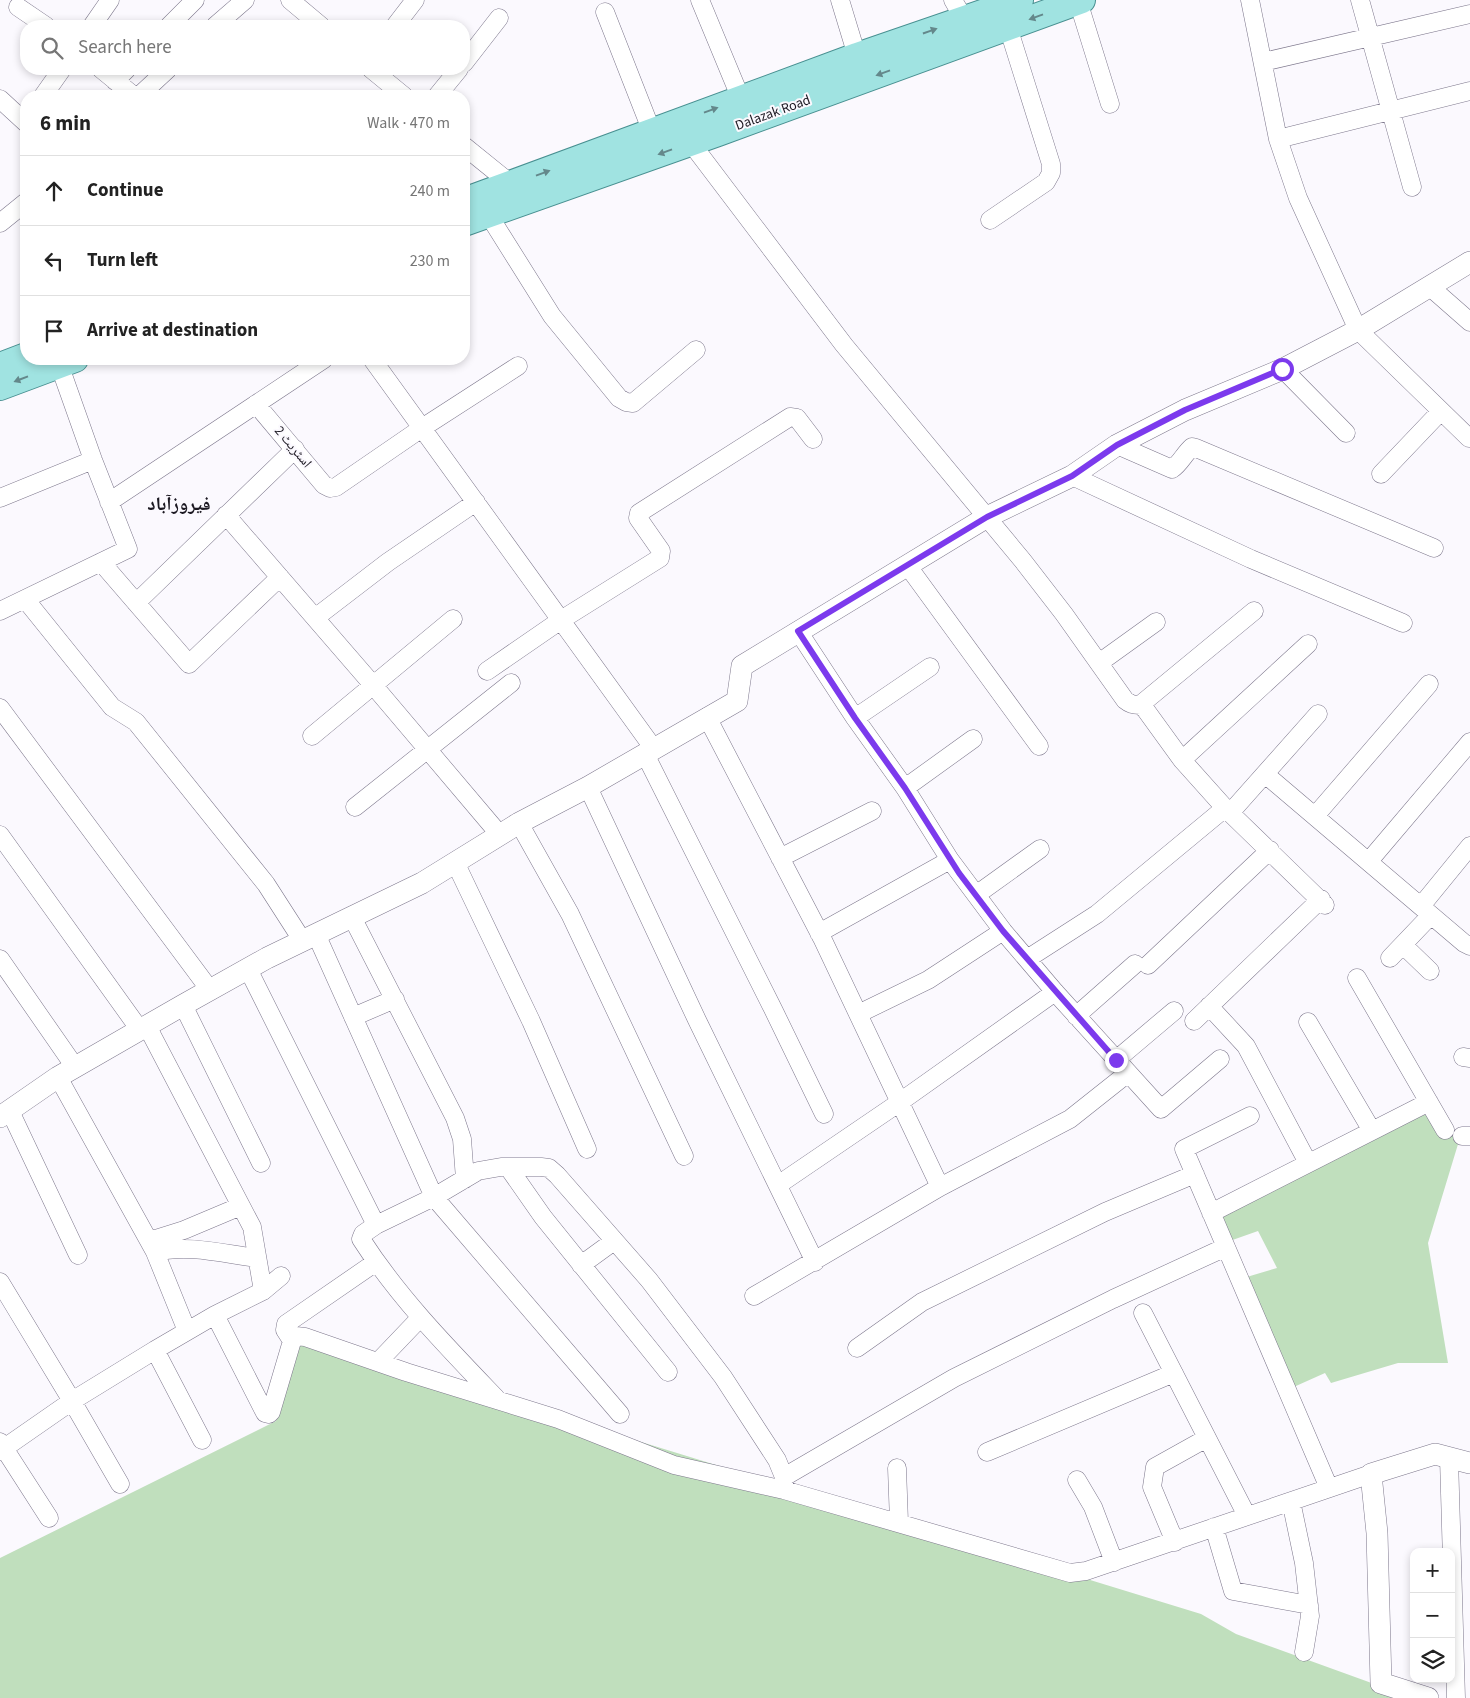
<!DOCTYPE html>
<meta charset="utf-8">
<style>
:root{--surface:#fff;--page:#f2f2f2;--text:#222;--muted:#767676;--line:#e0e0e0}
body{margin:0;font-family:"Source Sans 3","Noto Naskh Arabic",sans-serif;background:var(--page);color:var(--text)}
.controls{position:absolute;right:15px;bottom:15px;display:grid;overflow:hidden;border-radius:10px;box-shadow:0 2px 8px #0003}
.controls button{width:45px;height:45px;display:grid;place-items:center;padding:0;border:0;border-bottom:1px solid var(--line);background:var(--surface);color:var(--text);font:25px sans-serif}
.stop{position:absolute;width:15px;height:15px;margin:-11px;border:4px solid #7c3aed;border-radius:50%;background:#fff}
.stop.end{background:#7c3aed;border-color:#fff;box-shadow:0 1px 5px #0008}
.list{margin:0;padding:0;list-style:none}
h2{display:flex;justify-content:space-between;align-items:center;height:65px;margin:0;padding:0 20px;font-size:21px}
h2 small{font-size:16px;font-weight:400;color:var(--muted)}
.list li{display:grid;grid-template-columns:32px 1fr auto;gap:15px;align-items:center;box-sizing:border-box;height:70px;padding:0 20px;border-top:1px solid var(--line)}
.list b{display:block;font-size:19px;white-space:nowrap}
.list em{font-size:16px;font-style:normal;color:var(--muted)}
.icon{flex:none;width:28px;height:28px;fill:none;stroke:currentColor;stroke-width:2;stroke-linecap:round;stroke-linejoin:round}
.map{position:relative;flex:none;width:1470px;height:1698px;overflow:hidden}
.search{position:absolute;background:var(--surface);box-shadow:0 2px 8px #0003;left:20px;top:20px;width:450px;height:55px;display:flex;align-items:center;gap:12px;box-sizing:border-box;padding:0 18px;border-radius:20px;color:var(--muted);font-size:19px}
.panel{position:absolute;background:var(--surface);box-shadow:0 2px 8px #0003;left:20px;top:90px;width:450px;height:275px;border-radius:20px}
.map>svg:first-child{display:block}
.green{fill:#c0dfbd}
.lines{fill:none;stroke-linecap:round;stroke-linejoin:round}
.minor-casing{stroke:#7d778c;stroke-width:19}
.tertiary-casing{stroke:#7d778c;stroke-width:22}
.primary-casing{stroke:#489091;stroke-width:28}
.minor{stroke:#fff;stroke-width:18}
.tertiary{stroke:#fff;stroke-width:21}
.primary{stroke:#a0e3e1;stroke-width:26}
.oneway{fill:#64888b}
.route{stroke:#7c3aed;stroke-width:6}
.labels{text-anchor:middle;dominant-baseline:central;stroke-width:4;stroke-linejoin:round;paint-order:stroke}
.street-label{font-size:14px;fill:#1b1821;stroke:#fbf9fe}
.district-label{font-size:19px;font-weight:bold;fill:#1b1821;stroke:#fbf9fe}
</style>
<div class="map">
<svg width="1470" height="1698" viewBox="0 0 1470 1698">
<rect width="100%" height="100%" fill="#fbf9fe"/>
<!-- green -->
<path class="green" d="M1429,1102L1445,1130L1462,1131L1428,1243L1448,1363H1398L1331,1383L1325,1373L1287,1390L1240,1279L1277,1268L1258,1231L1224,1243L1214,1210Z
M296,1336L1201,1614L1236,1634L1413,1698H0V1558L276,1421Z"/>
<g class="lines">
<defs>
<path id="minor" d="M290,0L321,26
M700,0L741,99
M840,0L857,56
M953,0L964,19
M1250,0L1278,139L1298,198L1358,330L1469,438
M1360,0L1412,187
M1078,1L1110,104
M18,7L46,26
M605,12L652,132
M92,26L110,0
M169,26L195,0
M215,26L245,0
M395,26L415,0
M1263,62L1470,14
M464,63L499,18
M101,69L134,96
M371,69L404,96
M115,81L127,69
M43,96L62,69
M139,96L168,69
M437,96L459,69
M0,99L26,123
M1278,139L1470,91
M691,143L844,345L1023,561L1064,614L1125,700C1130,704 1133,705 1140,705L1145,709L1182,760L1225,808L1325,905
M464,146L511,184
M488,214L552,316L619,398L626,402L633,403L696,350
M990,220L1046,182L1051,173V164L1008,27
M0,223L26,202
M1429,286L1470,322
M372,359L654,749
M1283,369L1346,433
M256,404L324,485L330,488L336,487L422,428L518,366
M1117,445L1172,469C1180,464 1184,454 1192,447L1196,448L1434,548
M1381,474L1441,411
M1072,476L1251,559L1403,623
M0,498L93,460
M109,502L324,359
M226,515L373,685L500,835
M101,562L189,664L280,577
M907,565L1039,746
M25,599L112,707L136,722L266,884L302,940
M136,603L295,449
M0,611L128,549L93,460L59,364
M315,618L388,562L476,502
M798,631L855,718L905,788L950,860L1003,931L1055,992L1161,1109L1220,1059
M1099,663L1156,622
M487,671L561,620L660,558L661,551L638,518L639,513L790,417L797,418L813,439
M1140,705L1254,611
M0,708L210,990
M707,717L822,938L940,1187
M855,718L930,667
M312,736L453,619
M645,754L773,1009L824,1114
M1182,760L1308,644
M1265,774L1464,943L1470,946
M588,787L697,1020L815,1262
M905,788L973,739
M355,807L511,683
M1230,813L1318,714
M1315,816L1429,684
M519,823L570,914L684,1156
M0,835L140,1030
M780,858L872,811
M1369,861L1470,742
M455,862L531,1021L587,1149
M976,895L1040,849
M1421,906L1470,846
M352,917L455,1118L462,1139L465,1179
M819,933L950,860
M316,934L434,1197L620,1414
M1403,945L1430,971
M1390,958L1431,915
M0,959L75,1067
M1027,959L1097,914L1225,808
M1148,965L1270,850
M248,969L376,1225
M1357,978L1445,1130
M183,1005L261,1163
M1209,1006L1246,1046L1308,1163
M858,1014L928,980L1003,931
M1076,1016L1135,964
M353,1017L395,999
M1194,1021L1321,899
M1308,1022L1372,1131
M147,1026L252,1227L263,1291
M1463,1057L1470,1058
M1116,1060L1174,1011
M58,1077L155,1252L187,1331
M10,1111L78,1255
M1250,1116L1184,1149L1329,1488
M1462,1136H1470
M508,1167L543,1217L668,1372
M778,1185L900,1102L1055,992
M1211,1213L1429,1102
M149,1241L184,1230L241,1206
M155,1252C189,1244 224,1254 257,1258
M581,1265L614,1241
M0,1282L72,1401L120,1484
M754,1296L940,1187L1070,1119L1128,1073
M1143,1313L1247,1516
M215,1315L265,1413L269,1414L271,1412L292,1341L296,1336L305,1337L406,1372L558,1419L674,1465L784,1490L1070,1573L1086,1571L1371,1474
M292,1341L285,1330L286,1324L376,1262
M857,1348L922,1302L1105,1212L1195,1174
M155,1350L202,1440
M378,1362L420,1318
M496,1398C448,1348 399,1298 361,1239L363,1234L376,1225L434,1197L478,1171L501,1167H541L549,1168L557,1175L649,1280L723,1377L777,1460L784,1477V1490
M0,1442L49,1518
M0,1451L72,1401L155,1350L215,1315L263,1291L281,1276
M987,1452L1174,1373
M1449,1458L1456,1698
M897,1468L899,1522
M784,1477L954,1378L1113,1299L1226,1247
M1077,1480L1093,1507L1114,1562
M1291,1501L1304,1563L1310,1616L1304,1652
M1214,1527L1233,1591L1309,1605
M1175,1542L1152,1487L1155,1467L1207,1438"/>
<path id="tertiary" d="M0,1117L58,1077L183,1005L267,958L422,883L519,823L588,787L737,701L742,666L987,517L1072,476L1117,445L1185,410L1283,369L1358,330L1470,262
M1428,1698L1381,1683L1377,1533L1371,1474L1435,1454L1470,1463"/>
<path id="primary" d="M464,201L857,56L1020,0
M464,223L718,133L1082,0
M0,366L26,356
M0,387L75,359"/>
</defs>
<!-- minor casing -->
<use href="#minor" class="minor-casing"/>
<!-- tertiary casing -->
<use href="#tertiary" class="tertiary-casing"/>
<!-- primary casing -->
<use href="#primary" class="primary-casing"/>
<!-- minor -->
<use href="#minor" class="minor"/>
<!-- tertiary -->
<use href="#tertiary" class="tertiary"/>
<!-- primary -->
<use href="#primary" class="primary"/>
</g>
<!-- one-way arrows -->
<defs><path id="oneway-solid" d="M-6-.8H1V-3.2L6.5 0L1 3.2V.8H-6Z" transform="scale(1.25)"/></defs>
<g class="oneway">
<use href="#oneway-solid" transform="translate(1036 17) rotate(160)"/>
<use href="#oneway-solid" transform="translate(930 31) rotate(-19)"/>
<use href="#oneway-solid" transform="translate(883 73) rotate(160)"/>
<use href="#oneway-solid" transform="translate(711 110) rotate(-20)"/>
<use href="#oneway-solid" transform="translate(665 152) rotate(160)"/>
<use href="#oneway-solid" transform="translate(543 173) rotate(-20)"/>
<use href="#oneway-solid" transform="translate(21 379) rotate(159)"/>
</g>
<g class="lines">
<!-- route -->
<path class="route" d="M1116,1060L1003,931L959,873L905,788L855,718L798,631L987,517L1072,476L1117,445L1185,410L1282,369"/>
</g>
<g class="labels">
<!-- street labels -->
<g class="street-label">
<text transform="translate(773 113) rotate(-20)">Dalazak Road</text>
<text transform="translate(293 447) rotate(50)">اسٹریٹ 2</text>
</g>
<!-- district labels -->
<g class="district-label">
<text x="179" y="504">فیروزآباد</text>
</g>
</g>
</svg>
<div class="controls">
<button>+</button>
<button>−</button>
<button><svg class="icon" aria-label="layers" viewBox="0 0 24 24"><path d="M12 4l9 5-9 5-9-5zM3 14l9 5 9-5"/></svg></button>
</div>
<div class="stop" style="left:1282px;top:369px"></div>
<div class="stop end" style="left:1116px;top:1060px"></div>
<div class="search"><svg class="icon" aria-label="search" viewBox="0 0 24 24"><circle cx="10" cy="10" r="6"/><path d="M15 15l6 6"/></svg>Search here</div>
<section class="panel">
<h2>6 min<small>Walk · 470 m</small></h2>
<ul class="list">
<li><svg class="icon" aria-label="ahead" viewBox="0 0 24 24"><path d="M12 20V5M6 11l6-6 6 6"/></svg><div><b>Continue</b></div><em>240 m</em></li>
<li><svg class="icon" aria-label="left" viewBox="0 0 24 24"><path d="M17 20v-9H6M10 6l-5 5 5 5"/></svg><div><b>Turn left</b></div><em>230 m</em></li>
<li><svg class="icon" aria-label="arrive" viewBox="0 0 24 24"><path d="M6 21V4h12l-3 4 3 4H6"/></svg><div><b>Arrive at destination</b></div></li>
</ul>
</section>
</div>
